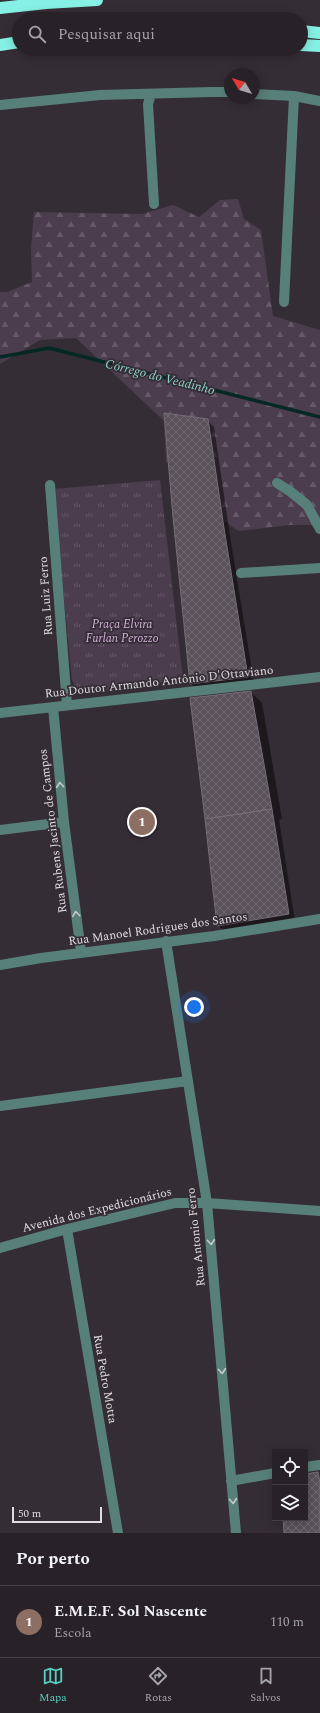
<!DOCTYPE html>
<html lang="pt">
<meta charset="utf-8">
<style>
:root{--surface:#282228;--page:#342f34;--text:#f1f3f6;--muted:#a5a4a8;--line:#443f45;--accent:#57cec1}
body{margin:0;font-family:Spectral,serif;background:var(--page);color:var(--text)}
.controls{position:absolute;right:12px;bottom:12px;display:grid;overflow:hidden;border-radius:0px;box-shadow:0 2px 10px #0003}
.controls button{width:36px;height:36px;display:grid;place-items:center;padding:0;border:0;border-bottom:1px solid var(--line);background:var(--surface);color:var(--text);font:20px sans-serif}
.compass{position:absolute;left:224px;top:68px;width:36px;height:36px;border-radius:50%;background:var(--surface);box-shadow:0 2px 10px #0003;rotate:308deg}
.scale{position:absolute;left:12px;bottom:10px;width:90px;box-sizing:border-box;padding-left:4px;border:2px solid #e1dce1;border-top:0;font-size:11px;line-height:14px;white-space:nowrap;color:#e1dce1;-webkit-text-stroke:3px #352d36;paint-order:stroke}
.you{position:absolute;left:194px;top:1007px;width:14px;height:14px;margin:-10px;border:3px solid #fff;border-radius:50%;background:#1a73e8;box-shadow:0 0 0 6px #1a73e833}
.badge{display:grid;place-items:center;width:26px;height:26px;border-radius:50%;background:var(--accent);color:#fff;font-size:13px;font-weight:700}
.pin{position:absolute;translate:-50% -50%;border:2px solid #fff;box-shadow:0 1px 4px #0006}
.list{margin:0;padding:0;list-style:none}
h2{display:flex;justify-content:space-between;align-items:center;height:52px;margin:0;padding:0 16px;font-size:17px}
h2 small{font-size:13px;font-weight:400;color:var(--muted)}
.list li{display:grid;grid-template-columns:26px 1fr auto;gap:12px;align-items:center;box-sizing:border-box;height:72px;padding:0 16px;border-top:1px solid var(--line)}
.list b{display:block;font-size:15px;white-space:nowrap}
.list p{margin:0;font-size:13px;white-space:nowrap;color:var(--muted)}
.list em{font-size:13px;font-style:normal;color:var(--muted)}
.icon{flex:none;width:22px;height:22px;fill:none;stroke:currentColor;stroke-width:2;stroke-linecap:round;stroke-linejoin:round}
.map{position:relative;flex:none;width:320px;height:1533px;overflow:hidden}
.search{position:absolute;background:var(--surface);box-shadow:0 2px 10px #0003;left:12px;right:12px;top:12px;height:44px;display:flex;align-items:center;gap:10px;box-sizing:border-box;padding:0 14px;border-radius:22px;color:var(--muted);font-size:15px}
.sheet{height:124px;background:var(--surface)}
nav{display:flex;justify-content:space-around;align-items:center;box-sizing:border-box;height:56px;border-top:1px solid var(--line);background:var(--surface);font-size:11px;color:var(--muted)}
nav a{display:grid;justify-items:center;gap:2px}
nav .on{color:var(--accent)}
.map>svg:first-child{display:block}
.forest{fill:url(#forest-firs)}
.park{fill:url(#park-tufts)}
.shadow{fill:#0007}
.lines{fill:none;stroke-linecap:round;stroke-linejoin:round}
.stream{stroke:#042824;stroke-width:3.5}
.building{fill:url(#building-cross-hatch);stroke:#756c77}
.minor{stroke:#58807b;stroke-width:10}
.highway{stroke:#85f0e3;stroke-width:12}
.oneway{stroke:#c6cacd}
.labels{text-anchor:middle;dominant-baseline:central;stroke-width:3.5;stroke-linejoin:round;paint-order:stroke}
.street-label{font-size:12px;fill:#e1dce1;stroke:#352d36}
.park-label{font-size:12px;font-style:italic;fill:#d5b0db;stroke:#352d36}
.water-label{font-size:13px;font-style:italic;fill:#8cd1c8;stroke:#352d36}
</style>
<div class="map">
<svg width="320" height="1533" viewBox="0 0 320 1533">
<defs>
<pattern id="forest-firs" width="22" height="20" patternUnits="userSpaceOnUse"><rect width="22" height="20" fill="#4b3c4e"/><path d="M5 1l3.5 6h-7zM16 11l3.5 6h-7z" fill="#655867"/></pattern>
<pattern id="park-tufts" width="24" height="20" patternUnits="userSpaceOnUse"><rect width="24" height="20" fill="#4b3c4e"/><path d="M3 7l-1-3M5 7V3M7 7l1-3M15 17l-1-3M17 17v-4M19 17l1-3" fill="none" stroke="#655867"/></pattern>
<pattern id="building-cross-hatch" width="8" height="8" patternUnits="userSpaceOnUse"><rect width="8" height="8" fill="#5a515b"/><path d="M0 0l8 8M0 8l8-8" fill="none" stroke="#716972"/></pattern>
</defs>
<rect width="100%" height="100%" fill="#352d36"/>
<!-- forest -->
<path class="forest" d="M238,199L244,219L261,230L273,316L320,330V525H290L238,531L207,508L190,470L166,462L164,421L76,338L40,340L0,364V292H7L32,282L31,249L34,212L142,214L173,205L199,217L220,200Z"/>
<!-- park -->
<path class="park" d="M160,480L183,679L88,693L75,686L72,680L53,489Z"/>
<!-- shadow -->
<path class="shadow" d="M207,420L214,427L230,536L254,683L198,690L191,684Z
M251,692L262,703L282,819L279,820L295,921L225,932L218,925Z"/>
<g class="lines">
<!-- stream -->
<path class="stream" d="M0,357L49,348L320,417"/>
</g>
<!-- building -->
<path class="building" d="M164,413L208,419L224,528L248,677L190,684L173,517Z
M251,691L272,809L205,819L190,698Z
M272,809L289,914L217,926L205,819Z
M318,1472L320,1483V1533H284L283,1518H305V1474Z"/>
<g class="lines">
<!-- minor -->
<path class="minor" d="M151,94L148,104L154,204
M254,94L294,96L320,101
M0,105L100,95L212,92H230
M284,302L294,96
M277,483L291,492L307,505L320,529
M50,485L67,705
M241,573L320,568
M53,707L64,822L81,952
M0,713L320,677
M0,830L64,822
M166,941L207,1203L236,1533
M0,965L41,958L214,936L320,919
M0,1106L188,1081
M67,1229L118,1533
M0,1248L67,1229L175,1203H207L320,1211
M305,1467L320,1465
M231,1481L275,1473"/>
<!-- highway -->
<path class="highway" d="M0,8L46,3L97,0
M301,31L320,33
M0,45L19,42
M301,45L320,46"/>
</g>
<!-- one-way arrows -->
<defs><path id="oneway-chevron" d="M-2-3.5L2.5 0L-2 3.5" fill="none" stroke-width="1.6" stroke-linecap="round" stroke-linejoin="round"/></defs>
<g class="oneway">
<use href="#oneway-chevron" transform="translate(60 785) rotate(-95)"/>
<use href="#oneway-chevron" transform="translate(76 914) rotate(-97)"/>
<use href="#oneway-chevron" transform="translate(211 1242) rotate(85)"/>
<use href="#oneway-chevron" transform="translate(222 1371) rotate(85)"/>
<use href="#oneway-chevron" transform="translate(233 1501) rotate(85)"/>
</g>
<g class="labels">
<!-- street labels -->
<g class="street-label">
<text transform="translate(46 596) rotate(-94)">Rua Luiz Ferro</text>
<text transform="translate(159 682) rotate(-6)">Rua Doutor Armando Antônio D'Ottaviano</text>
<text transform="translate(53 831) rotate(-97)">Rua Rubens Jacinto de Campos</text>
<text transform="translate(158 929) rotate(-8)">Rua Manoel Rodrigues dos Santos</text>
<text transform="translate(97 1210) rotate(-14)">Avenida dos Expedicionários</text>
<text transform="translate(196 1237) rotate(-96)">Rua Antonio Ferro</text>
<text transform="translate(105 1379) rotate(80)">Rua Pedro Motta</text>
</g>
<!-- park labels -->
<g class="park-label">
<text x="122" y="624">Praça Elvira<tspan x="122" dy="14">Furlan Perozzo</tspan></text>
</g>
<!-- water labels -->
<g class="water-label">
<text transform="translate(160 377) rotate(14)">Córrego do Veadinho</text>
</g>
</g>
</svg>
<div class="controls">
<button><svg class="icon" aria-label="locate" viewBox="0 0 24 24"><circle cx="12" cy="12" r="6"/><path d="M12 2v4M12 18v4M2 12h4M18 12h4"/></svg></button>
<button><svg class="icon" aria-label="layers" viewBox="0 0 24 24"><path d="M12 4l9 5-9 5-9-5zM3 14l9 5 9-5"/></svg></button>
</div>
<svg class="compass" viewBox="-18 -18 36 36"><path d="M0-13l5 13h-10z" fill="#e53935"/><path d="M0 13l5-13h-10z" fill="#a5a4a8"/></svg>
<div class="scale">50 m</div>
<div class="you"></div>
<div class="pin badge" style="left:142px;top:822px;background:#8d6e63">1</div>
<div class="search"><svg class="icon" aria-label="search" viewBox="0 0 24 24"><circle cx="10" cy="10" r="6"/><path d="M15 15l6 6"/></svg>Pesquisar aqui</div>
</div>
<section class="sheet">
<h2>Por perto<small></small></h2>
<ul class="list">
<li><span class="badge" style="background:#8d6e63">1</span><div><b>E.M.E.F. Sol Nascente</b><p>Escola</p></div><em>110 m</em></li>
</ul>
</section>
<nav>
<a class="on"><svg class="icon" aria-label="map" viewBox="0 0 24 24"><path d="M3 6l6-2 6 2 6-2v14l-6 2-6-2-6 2zM9 4v14M15 6v14"/></svg>Mapa</a>
<a><svg class="icon" aria-label="directions" viewBox="0 0 24 24"><path d="M12 3l9 9-9 9-9-9zM9 14v-3h6M13 9l2 2-2 2"/></svg>Rotas</a>
<a><svg class="icon" aria-label="saved" viewBox="0 0 24 24"><path d="M7 4h10v16l-5-4-5 4z"/></svg>Salvos</a>
</nav>
